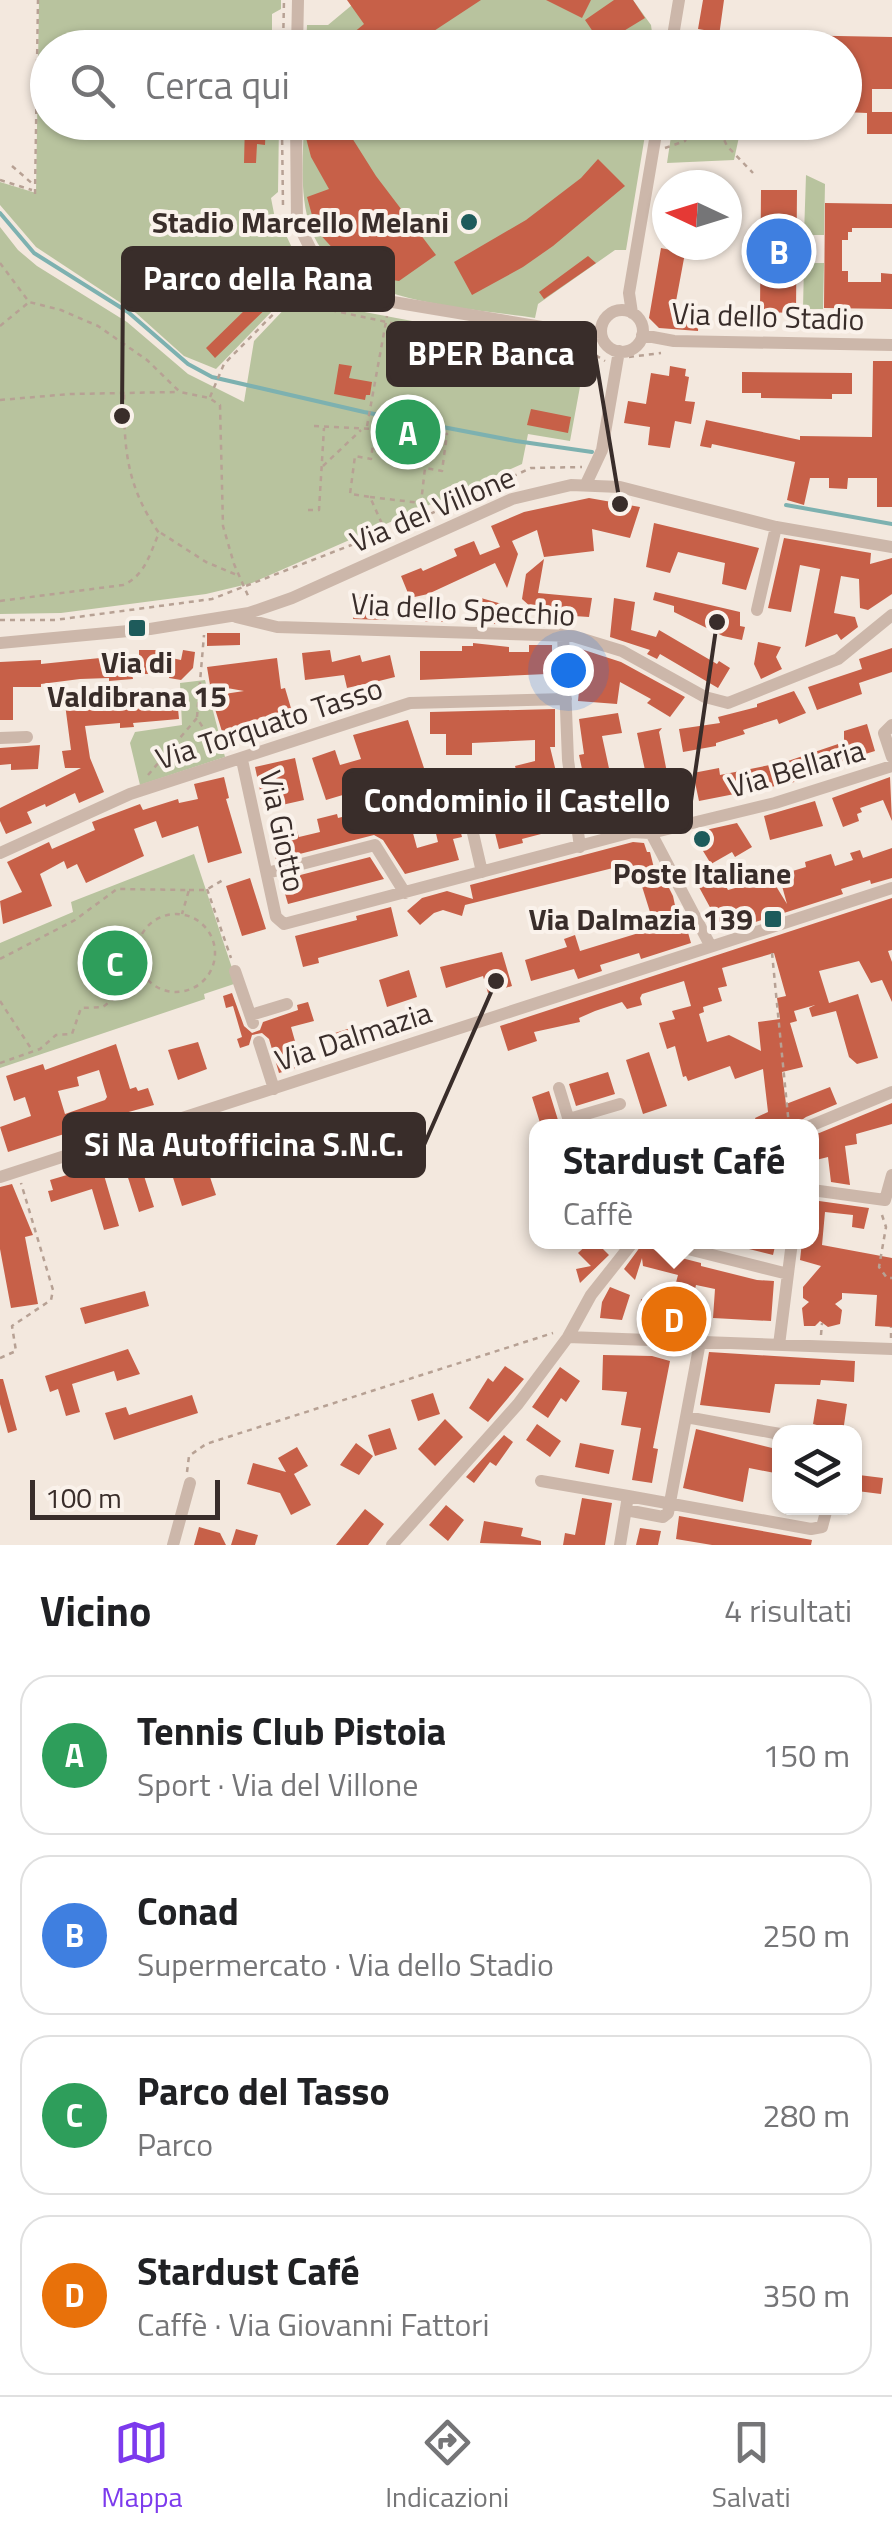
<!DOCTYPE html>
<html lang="it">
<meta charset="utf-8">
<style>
:root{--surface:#fff;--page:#f6f6f6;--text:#202124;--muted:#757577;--line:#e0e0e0;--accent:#7c3aed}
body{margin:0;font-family:"Titillium Web",sans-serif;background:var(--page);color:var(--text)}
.controls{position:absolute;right:30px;bottom:30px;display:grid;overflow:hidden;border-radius:20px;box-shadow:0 2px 8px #0004}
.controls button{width:90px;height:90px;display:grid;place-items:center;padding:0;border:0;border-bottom:2px solid var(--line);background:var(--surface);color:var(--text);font:50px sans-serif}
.compass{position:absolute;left:652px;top:170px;width:90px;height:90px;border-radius:50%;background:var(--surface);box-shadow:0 2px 8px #0004;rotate:274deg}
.scale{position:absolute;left:30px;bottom:25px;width:190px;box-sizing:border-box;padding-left:10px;border:5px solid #392d2a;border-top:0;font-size:28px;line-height:35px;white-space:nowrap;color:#392d2a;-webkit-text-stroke:8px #faf2eb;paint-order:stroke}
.you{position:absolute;left:568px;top:670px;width:35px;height:35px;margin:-25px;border:8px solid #fff;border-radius:50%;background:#1a73e8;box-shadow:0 0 0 15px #1a73e833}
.badge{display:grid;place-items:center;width:65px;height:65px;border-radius:50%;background:var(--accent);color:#fff;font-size:32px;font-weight:700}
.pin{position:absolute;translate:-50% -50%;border:5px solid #fff;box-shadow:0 2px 10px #0006}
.popup{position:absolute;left:529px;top:1119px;width:290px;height:130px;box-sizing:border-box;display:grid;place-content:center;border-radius:20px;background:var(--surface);filter:drop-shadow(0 2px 8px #0005);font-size:32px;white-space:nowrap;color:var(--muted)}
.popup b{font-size:38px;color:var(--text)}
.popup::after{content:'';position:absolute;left:50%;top:100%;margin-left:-20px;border:20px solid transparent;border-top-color:var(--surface)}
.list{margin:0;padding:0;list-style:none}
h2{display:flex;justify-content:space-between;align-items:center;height:130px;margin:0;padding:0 40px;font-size:42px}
h2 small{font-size:32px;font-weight:400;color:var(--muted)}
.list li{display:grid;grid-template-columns:65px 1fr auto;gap:30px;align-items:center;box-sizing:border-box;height:160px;margin:0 20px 20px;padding:0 20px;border:2px solid var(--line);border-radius:30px}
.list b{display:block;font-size:38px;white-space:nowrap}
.list p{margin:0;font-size:32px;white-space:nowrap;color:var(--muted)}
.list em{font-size:32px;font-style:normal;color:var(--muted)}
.icon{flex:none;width:55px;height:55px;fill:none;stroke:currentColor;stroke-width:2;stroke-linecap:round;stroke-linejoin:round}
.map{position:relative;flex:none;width:892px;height:1545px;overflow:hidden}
.search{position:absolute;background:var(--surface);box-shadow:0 2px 8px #0004;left:30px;right:30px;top:30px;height:110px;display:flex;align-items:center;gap:25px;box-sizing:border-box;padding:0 35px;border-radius:55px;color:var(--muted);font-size:38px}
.sheet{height:850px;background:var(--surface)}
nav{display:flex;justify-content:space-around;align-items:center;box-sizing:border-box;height:140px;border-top:2px solid var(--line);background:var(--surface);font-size:28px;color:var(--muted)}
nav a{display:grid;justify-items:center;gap:5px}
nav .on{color:var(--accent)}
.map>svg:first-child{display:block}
.green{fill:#b8c39e}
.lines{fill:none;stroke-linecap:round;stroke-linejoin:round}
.stream{stroke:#7db1b0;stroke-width:4}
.building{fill:#c76048;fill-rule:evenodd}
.path{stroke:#b7a194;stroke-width:2.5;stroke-dasharray:5 5;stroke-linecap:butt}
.minor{stroke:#ccb7aa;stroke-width:12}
.poi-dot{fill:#1e5b5b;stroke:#faf2eb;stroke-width:4}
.labels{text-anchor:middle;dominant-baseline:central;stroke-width:8;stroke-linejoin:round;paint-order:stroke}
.poi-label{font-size:30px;font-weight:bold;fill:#392d2a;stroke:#faf2eb;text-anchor:end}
.street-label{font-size:30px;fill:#392d2a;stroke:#faf2eb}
.leader{fill:none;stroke:#392d2a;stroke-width:4}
.callout-dot{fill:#392d2a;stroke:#faf2eb;stroke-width:4}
.callout{fill:#392d2a;stroke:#392d2a;stroke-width:4}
.callout-label{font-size:32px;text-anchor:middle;font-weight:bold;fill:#fff}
</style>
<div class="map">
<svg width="892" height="1545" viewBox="0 0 892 1545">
<rect width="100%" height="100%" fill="#f3e8de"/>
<!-- green -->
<path class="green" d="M39,0H281V9L272,14V38L280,43V47L48,48V122L279,123L278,192L271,198L277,229L285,233L294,252L309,273L216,369L184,356L136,313L36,247L0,205V182L36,193Z
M358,0H633L651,25L654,47L306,48L307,25H328Z
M687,36L759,40L757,47H685Z
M304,123H647L626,250H615L538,304L535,318C467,307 337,304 311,229C299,196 303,157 304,123Z
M673,123H742L734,160L667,163Z
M806,175L825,184L824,235H804Z
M0,227L18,250L37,266L127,322L188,374L244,402L254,341L311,281L336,301L354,310L586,354L570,441L528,434L522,464L252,583L206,594L61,613L0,614Z
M804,263H824L823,309H803Z
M205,680L225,757L140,785L130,743L135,732L182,725L180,683Z
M194,854L237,983L204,994L205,999L0,1068V943L73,912L71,902Z"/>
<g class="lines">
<!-- stream -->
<path class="stream" d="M0,213L34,253L128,312L188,364L212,377L364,412L516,441L592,452
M786,505L892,524"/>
</g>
<!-- building -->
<path class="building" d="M347,0H481L408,48H335L364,24Z
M546,0H591L582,18Z
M614,0H633L645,18L622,32L628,41L619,48H604L585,20Z
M703,0H724L719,36L704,34V30L698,29Z
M784,35L892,37V89H872V112H892V134H867V113L844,112V48H783Z
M245,122H266L265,145L257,144L256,163H244Z
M330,122H342L376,176L436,255L399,281L366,276L348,265L316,230L307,197L329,189L311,157L306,138Z
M598,159L625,186L553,246L523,267L472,295L454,262L526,220L581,178Z
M761,190H797L796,313L760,312Z
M825,203L892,204V228H852V232H848V240H842V271H848V282H881V273L892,274V309L824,308Z
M661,248L685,253L674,312H699L698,331L659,328L649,318Z
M588,256L596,263L544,299L539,292Z
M258,281L276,299L215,358L206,348L249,306L240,298Z
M873,361H892V507H877V478H848L847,489L829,488V478H810L804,505L787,500L795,462L712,444L711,448L700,446L706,420L800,440V436L872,437Z
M339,364L352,366L349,378L372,382L370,395H366L365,400L334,394Z
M670,366L686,369L685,376L689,377L685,401L695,402L691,424L675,421L670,448L648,445L650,427L624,423L628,401L646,404L651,373L669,376Z
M742,372L852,373V394H832V399L761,398V393H742Z
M531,409L571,417L568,433L527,425Z
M589,498L640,507L630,538L592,529L594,551L544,557L537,530L512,541L518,554L507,588L495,563L428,594L410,598L401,576L421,568L423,571L457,556L454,549L474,541L480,555L500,547L491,526L524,512Z
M654,523L759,548L746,590L722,584L725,563L678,552L670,573L646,567Z
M784,538L871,553L870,564L892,558V594L868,610L860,608L859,579L841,576L834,613L855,617L858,627L841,640L837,634L805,647L820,569L800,565L791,612L768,608Z
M544,559L538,593L592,598L589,617L559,615L558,620L552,619L551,625L522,599L526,574Z
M655,592L740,612V626L745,627L742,640L723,636L674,612V606L653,600Z
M369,595L390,601L388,620L353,619L360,597Z
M481,598L502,604L495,624L473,623Z
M614,598L635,602L631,630L656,637L659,630L717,664L719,661L730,668L718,688L660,654L657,659L647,654L650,650L610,637Z
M427,602L452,604L451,622H425Z
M207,633H240V645L207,646Z
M758,642L781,647L776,657L782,669L761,679L754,664Z
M473,643L509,647V652H529V645H552V666H547V674L420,680V651H462V646H473Z
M892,648V672L859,683L862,694L817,710L808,687L862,669L859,659Z
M581,649L621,662L685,697L670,717L647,703L651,699L620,682L617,704L578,701L581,671L574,668Z
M139,650H162V656L181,660L183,650L195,652L193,668L181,680L169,678L170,674H132L133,679L109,681V678L80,679L41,684V687H13V720H0V662L41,660V664L100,658V661L139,658Z
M330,650L332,662L360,655L362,662L390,655L395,677L379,681L382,701L372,703L369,683L347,688L344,675L305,680L302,653Z
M277,658L281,689L285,688L293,715L286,717L288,724L273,728L271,719L266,717L245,723L248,731L224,738L211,696L244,691L210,685L207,667Z
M794,691L806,713L779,724L777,719L743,730L745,734L716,743V746L683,752L679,729L720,723L718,717L757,707V704Z
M142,699L143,702L177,699L179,719L133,723L134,727L120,728V723L85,726L90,758L104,792L79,803L75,793L46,807L45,804L27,812L32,823L6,834L0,821V808L81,768H65L62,751L71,750L65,704L82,702L83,708Z
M555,709V747H550L559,784L554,786L564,828L522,839L523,843L499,849L494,829L485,831L478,801L454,807L462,837L453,839L459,860L405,874L383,840L374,835L276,860L271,836L297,831L299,837L320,832L317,819L337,814L338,818L369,810L374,832L410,822L417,848L438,842L433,821L445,818L436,782L481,771L490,807L503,803L508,824L530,818L515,766L535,761V740L472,743V755H446V734H430V712Z
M618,713L622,733L602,736L615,796L589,802L579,755L584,754L579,719Z
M408,720L425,771L391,783L394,794L377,800L373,786L326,800L312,758L335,750L340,765L361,759L353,735Z
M867,724L875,751L814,770L816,775L791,783L699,801L693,773L719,768L720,775L785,762L844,742V731Z
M662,728L659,732L674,808L654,812L637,733Z
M40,745L38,769L11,770V764L0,765V748Z
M295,758L304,800L264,809L255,767Z
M224,777L229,798L226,799L242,853L208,863L198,826L162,838L156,821L134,829L144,856L86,883L77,864L67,869L64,861L40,874L52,906L3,924L0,901L22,892L7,862L49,842L52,849L95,830L92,822L140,804L143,810L178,799L179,803L198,799L194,784Z
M890,777L892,821L883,800L860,808L862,812L857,814L859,821L843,827L832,798Z
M815,801L823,826L770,840L764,816Z
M737,823L752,847L735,857L732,852L711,864L692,833Z
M633,842L644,843L647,852H650L656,876L662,874L673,896L679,924L685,922L691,943L641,959L639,953L600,965L602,971L578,979L574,969L531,981L525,960L567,947L564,939L575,935L580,951L655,928L640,880L634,881L629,864L465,905L462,916L443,910L434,913L420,925L407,911L422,898L447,891L473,899L470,885Z
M892,848V878L871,884L870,880L841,889L843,894L734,929L731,918L718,922L694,878L714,866L728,890L771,878L787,904L779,875L806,867L805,862L831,854L835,866L853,860L850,853L860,850L863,858Z
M370,857L384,879L288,904L281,880Z
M250,878L266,929L242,936L226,886Z
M892,898V950L888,951L892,962V1002L882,980L871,983L859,961L819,971L829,1003L858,994L878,1058L857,1064L849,1057L836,1011L812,1017L809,1008L815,1005L794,1011L797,1021L790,1023L803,1067L782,1072L786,1104L830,1087L837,1104L806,1117L793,1126H758L755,1118L768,1112L763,1069L735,1079L730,1066L688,1081L686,1076L683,1077L675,1046L667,1049L659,1023L675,1019L672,1011L691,1006L684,981L642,994L640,998L642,1005L627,1009L622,1002L595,1011L579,1018L580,1022L534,1032L537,1041L508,1051L500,1026ZM774,953L786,996L777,998L780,1019L758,1022L761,1051L729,1035L707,1042L699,1014L704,1012L703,1007L722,1001L718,988L727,986L722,968Z
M391,907L398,936L318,958L319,963L303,967L295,936L357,920L356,916Z
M502,952L512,986L488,993L483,976L446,988L440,967Z
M409,970L417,997L387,1007L379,980Z
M232,993L244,1026L252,1033L260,1030L263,1022L298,1010L297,1005L308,1002L314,1021L291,1027L302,1066L279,1073L269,1039L262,1033L252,1035L249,1045L240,1048L237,1039L242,1037L233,1006L226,1008L223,996Z
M357,1026L362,1043L340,1050L335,1033Z
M198,1042L207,1069L178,1080L168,1050Z
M116,1044L130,1089L136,1087L138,1091L148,1088L154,1105L85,1124L86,1127L8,1152L0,1127L31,1116L25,1097L14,1101L6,1076L43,1064L45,1070ZM99,1070L107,1097L105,1100L65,1114L58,1091L79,1086L77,1077Z
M649,1052L667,1106L643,1114L626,1060Z
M608,1072L615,1094L576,1106L569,1084Z
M549,1091L558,1120L541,1126L532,1097Z
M892,1103V1124L856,1134L857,1144L845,1146L850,1185L831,1182L828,1157L812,1161V1136Z
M194,1129L216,1195L182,1206L161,1140Z
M137,1154L154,1207L139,1212L122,1159Z
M101,1165L119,1226L104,1230L92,1189L51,1202L48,1191L53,1190L50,1180Z
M12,1184L33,1235L25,1237L38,1304L11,1308L0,1249V1187Z
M812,1200L869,1208L864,1229L852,1227L853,1215L825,1212L822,1245L892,1258V1327L875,1326L877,1295L842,1293V1299L835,1304L842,1310L840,1324L828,1327L820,1321L815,1326H804L802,1308L809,1302L803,1298V1287L821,1266L800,1260L802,1242H812Z
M590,1242H596L609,1255L580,1283L576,1269L591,1266L578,1253Z
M734,1242H776L773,1255L733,1245Z
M643,1243L658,1252L701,1263V1266L757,1280L774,1281L771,1321L713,1318L715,1289L696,1285L692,1302L687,1301L685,1324L640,1322L641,1299L661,1306L656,1301H671L678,1275L643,1266L642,1258L635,1280L624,1269Z
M610,1287L630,1295L622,1320L600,1318L602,1302Z
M145,1291L149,1306L85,1324L80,1308Z
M128,1349L140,1374L117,1381L114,1371L72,1384L80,1412L66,1416L58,1389L50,1392L45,1376Z
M709,1352L855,1361L854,1382L821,1380L820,1385L775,1384L770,1413L700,1405Z
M603,1355L652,1356L670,1361L653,1448L658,1449L652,1483L632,1480L641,1428L621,1425L627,1392L602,1390Z
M505,1366L524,1379L488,1422L469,1408L488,1378L493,1382Z
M560,1367L580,1381L566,1402L561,1398L548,1418L532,1407Z
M0,1379H3L17,1430L8,1433L0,1404Z
M433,1393L440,1414L418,1421L411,1400Z
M192,1395L198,1413L114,1440L105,1413L126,1407L129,1415Z
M817,1399L847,1404L843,1432L813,1424Z
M445,1419L463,1437L435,1466L418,1449Z
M537,1424L561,1441L550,1457L526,1440Z
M390,1428L397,1449L375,1456L368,1435Z
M696,1429L780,1450V1474L749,1468L743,1502L683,1488Z
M504,1435L513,1442L496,1466L490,1462L474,1483L466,1477Z
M356,1443L373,1456L359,1475L340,1465Z
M580,1443L614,1450L609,1474L575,1467Z
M297,1447L308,1466L294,1474L311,1505L291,1515L280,1493L247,1484L253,1463L286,1472L278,1458Z
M859,1475L883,1478L881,1494L857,1491Z
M582,1498L612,1503L605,1545H563L565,1533L575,1535Z
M446,1505L464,1520L448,1541L429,1525Z
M365,1509L384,1524L368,1545H336Z
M679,1516L812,1540L811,1545H712L676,1539Z
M484,1521L523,1528L521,1536L541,1541V1545L480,1543Z
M199,1527L220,1533L226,1545H194Z
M640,1528L661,1531L658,1545H636Z
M236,1529L258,1535L255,1545H231Z"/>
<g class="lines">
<!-- path -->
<path class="path" d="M283,48L284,0
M716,122L727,146L753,173
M282,130L283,207
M665,148L685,141L694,122
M12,166L34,185
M0,180L32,190
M35,194L38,0
M0,263L29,302L61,310L98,326L147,360L180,392L209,398L220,405L223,526L234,564L249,598
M347,301L368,309
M302,304L495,345L491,362L536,370
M0,326L28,303
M469,329L587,350L605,361
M629,357L661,353
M210,397L224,364L313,274
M0,400L70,394L178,392
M314,426L375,429L371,459L355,456L350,494L370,497L387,535
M367,426L387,316
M323,466L361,430
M370,497L421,503L425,468L442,471L447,434L376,424L375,429
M308,510H319L324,428
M161,533L206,562L237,575
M0,601L123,585C145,576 150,553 159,533C126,485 124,449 124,393
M0,620H55L212,599L372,537H393L403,532L419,519L531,468L582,467
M197,717L204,635
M148,775L197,718L217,750
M207,889L231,958
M189,890H206L223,880
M137 953a39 39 0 1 1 78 0a39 39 0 1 1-78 0Z
M772,953L789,1126
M0,959L75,920L117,889L189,890L182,914
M0,1001L32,1050
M0,1063L40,1049L56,1035L72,1034L81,1008L103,1007L143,975
M882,1215L886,1227L879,1267L887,1278H892
M821,1335L822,1323
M891,1338V1327
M0,1358L16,1351L12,1326L51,1300L53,1290L21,1183
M187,1472L189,1456L206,1444L553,1333"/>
<!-- minor -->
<path class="minor" d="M297,48L298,0
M671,48L679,0
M296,122L297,222L314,256L339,282L381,300L572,332L601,333
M601 331a21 21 0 1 1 42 0a21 21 0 1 1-42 0Z
M632,313L629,293L658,122
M642,335L674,341L892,345
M586,484L602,450L619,351
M757,610L776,527
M236,617L277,627L573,636L622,651L705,697L728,703L838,659L892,615
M563,634L568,760L580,847
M0,643L150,629L249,613L292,598L512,499L571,485L620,487L776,527L892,547
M892,725L884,733L892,757
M0,738L27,737
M242,760L276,917L284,924L632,832L651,833L775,803L892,766
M469,816L482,872
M651,833L710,945
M0,853L130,794L410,703L566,699
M267,873L375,845L405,893
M235,971L253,1023
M251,1015L287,1004
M259,1042L274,1089
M559,1088L570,1124
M569,1119L620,1104
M810,1126L892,1092
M0,1177L892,888
M812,1190L885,1200L892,1175
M660,1242L788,1274
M568,1337L892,1349
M779,1345L792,1242
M686,1417L780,1434
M541,1481L628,1496L620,1545
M628,1496L811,1529L822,1527L827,1508
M626,1510L663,1517L668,1513L700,1342
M173,1545L190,1483
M392,1545L518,1404L568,1337L591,1295L633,1242"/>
</g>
<!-- markers -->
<g class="poi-dot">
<circle cx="469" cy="222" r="10"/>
<rect x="127" y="618" width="20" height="20" rx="5"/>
<circle cx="702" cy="839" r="10"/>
<rect x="763" y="909" width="20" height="20" rx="5"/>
</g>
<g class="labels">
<!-- poi labels -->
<g class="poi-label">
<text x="449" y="222">Stadio Marcello Melani</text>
<text x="137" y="662" text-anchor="middle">Via di<tspan x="137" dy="34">Valdibrana 15</tspan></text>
<text x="702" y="873" text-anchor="middle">Poste Italiane</text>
<text x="753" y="919">Via Dalmazia 139</text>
</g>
<!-- street labels -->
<g class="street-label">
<text transform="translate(768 316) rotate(2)">Via dello Stadio</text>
<text transform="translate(432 509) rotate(-23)">Via del Villone</text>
<text transform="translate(463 609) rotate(3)">Via dello Specchio</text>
<text transform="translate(269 723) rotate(-18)">Via Torquato Tasso</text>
<text transform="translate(796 768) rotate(-16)">Via Bellaria</text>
<text transform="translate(283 831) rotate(78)">Via Giotto</text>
<text transform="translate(353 1036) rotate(-18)">Via Dalmazia</text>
</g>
</g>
<!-- callouts -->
<path class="leader" d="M122 416L123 279M620 504L595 354M717 622L691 801M496 981L424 1145"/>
<g class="callout-dot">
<circle cx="122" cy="416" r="10"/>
<circle cx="620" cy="504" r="10"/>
<circle cx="717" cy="622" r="10"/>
<circle cx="496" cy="981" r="10"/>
</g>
<g class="callout">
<rect x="123" y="248" width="270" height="62" rx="10"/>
<rect x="388" y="323" width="207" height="62" rx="10"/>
<rect x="344" y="770" width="347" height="62" rx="10"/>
<rect x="64" y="1114" width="360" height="62" rx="10"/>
</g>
<g class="callout-label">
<text x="258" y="290">Parco della Rana</text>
<text x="491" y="365">BPER Banca</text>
<text x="517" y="812">Condominio il Castello</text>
<text x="244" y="1156">Si Na Autofficina S.N.C.</text>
</g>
</svg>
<div class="controls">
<button><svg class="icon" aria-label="layers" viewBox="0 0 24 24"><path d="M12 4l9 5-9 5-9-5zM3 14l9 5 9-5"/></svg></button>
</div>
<svg class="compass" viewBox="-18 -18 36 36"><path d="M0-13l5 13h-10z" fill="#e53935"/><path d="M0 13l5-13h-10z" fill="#757577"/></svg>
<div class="scale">100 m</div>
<div class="you"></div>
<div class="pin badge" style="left:408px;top:432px;background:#2e9e5b">A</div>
<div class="pin badge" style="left:779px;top:251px;background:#3f7fe0">B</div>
<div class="pin badge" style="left:115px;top:963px;background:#2e9e5b">C</div>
<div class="pin badge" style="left:674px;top:1319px;background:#e8710a">D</div>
<div class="popup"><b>Stardust Café</b>Caffè</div>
<div class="search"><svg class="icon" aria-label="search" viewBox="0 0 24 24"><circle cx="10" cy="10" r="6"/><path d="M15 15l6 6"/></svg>Cerca qui</div>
</div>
<section class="sheet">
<h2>Vicino<small>4 risultati</small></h2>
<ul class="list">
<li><span class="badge" style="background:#2e9e5b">A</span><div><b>Tennis Club Pistoia</b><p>Sport · Via del Villone</p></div><em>150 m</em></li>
<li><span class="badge" style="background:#3f7fe0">B</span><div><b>Conad</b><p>Supermercato · Via dello Stadio</p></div><em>250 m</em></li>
<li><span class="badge" style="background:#2e9e5b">C</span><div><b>Parco del Tasso</b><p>Parco</p></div><em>280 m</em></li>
<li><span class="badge" style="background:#e8710a">D</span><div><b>Stardust Café</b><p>Caffè · Via Giovanni Fattori</p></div><em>350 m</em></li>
</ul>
</section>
<nav>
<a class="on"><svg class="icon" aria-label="map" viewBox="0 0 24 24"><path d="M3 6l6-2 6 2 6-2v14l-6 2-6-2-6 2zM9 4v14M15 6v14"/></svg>Mappa</a>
<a><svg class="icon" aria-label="directions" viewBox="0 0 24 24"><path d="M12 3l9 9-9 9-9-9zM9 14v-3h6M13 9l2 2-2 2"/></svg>Indicazioni</a>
<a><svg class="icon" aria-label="saved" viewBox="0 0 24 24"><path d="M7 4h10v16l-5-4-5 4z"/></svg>Salvati</a>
</nav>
